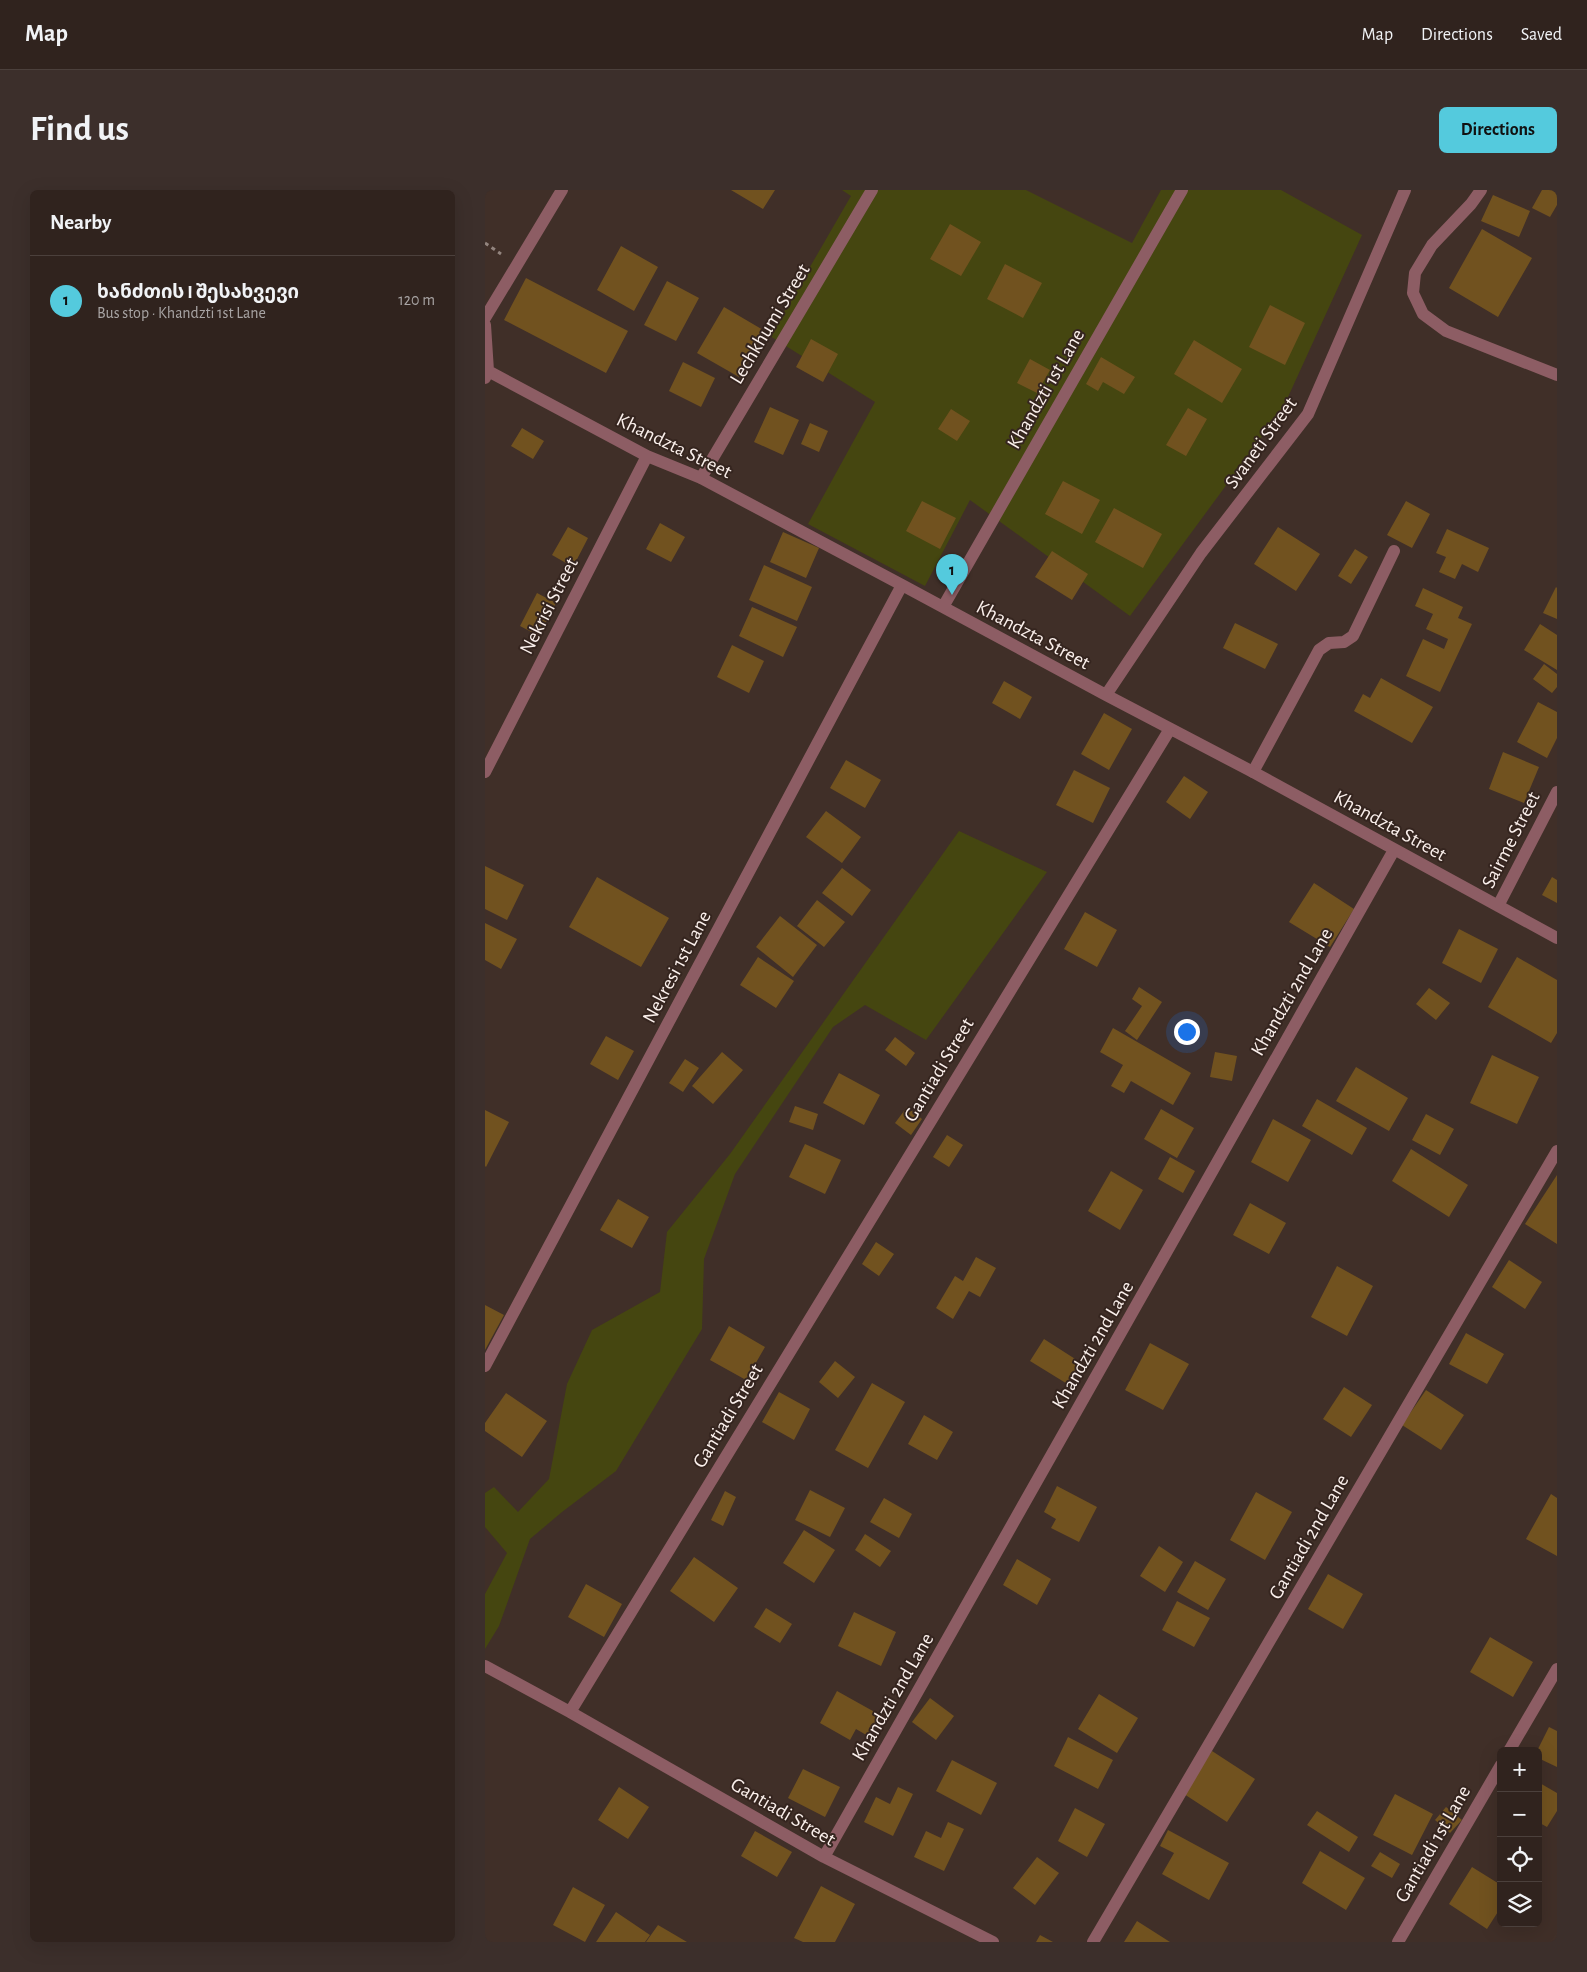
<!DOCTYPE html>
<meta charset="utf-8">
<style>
:root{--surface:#30231e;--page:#3c2f2b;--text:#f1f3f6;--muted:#a8a4a4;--line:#4b403c;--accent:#54cadd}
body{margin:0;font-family:"Alegreya Sans","Noto Sans Georgian",sans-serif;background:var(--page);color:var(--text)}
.controls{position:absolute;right:15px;bottom:15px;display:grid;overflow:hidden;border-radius:8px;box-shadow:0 5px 20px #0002}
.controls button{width:45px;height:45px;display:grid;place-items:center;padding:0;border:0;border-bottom:1px solid var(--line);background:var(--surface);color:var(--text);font:25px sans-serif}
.you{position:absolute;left:701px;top:841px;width:18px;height:18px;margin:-12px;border:4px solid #fff;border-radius:50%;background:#1a73e8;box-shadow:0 0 0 8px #1a73e833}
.badge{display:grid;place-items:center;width:32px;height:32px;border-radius:50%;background:var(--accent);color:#111;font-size:16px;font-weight:700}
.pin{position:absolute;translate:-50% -41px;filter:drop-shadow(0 1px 2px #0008)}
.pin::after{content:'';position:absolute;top:26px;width:18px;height:15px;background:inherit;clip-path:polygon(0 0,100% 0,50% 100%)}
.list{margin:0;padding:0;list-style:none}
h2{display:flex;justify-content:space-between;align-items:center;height:65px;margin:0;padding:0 20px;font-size:21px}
h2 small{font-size:16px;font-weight:400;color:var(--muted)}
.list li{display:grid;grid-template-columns:32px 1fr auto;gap:15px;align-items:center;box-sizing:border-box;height:90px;padding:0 20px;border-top:1px solid var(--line)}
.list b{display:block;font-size:19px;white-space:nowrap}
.list p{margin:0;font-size:16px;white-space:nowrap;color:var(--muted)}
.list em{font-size:16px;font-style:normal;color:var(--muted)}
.icon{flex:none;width:28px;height:28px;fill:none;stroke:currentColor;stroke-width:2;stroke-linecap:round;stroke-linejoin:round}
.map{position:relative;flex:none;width:1072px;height:1752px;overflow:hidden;border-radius:8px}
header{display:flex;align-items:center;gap:30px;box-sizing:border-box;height:70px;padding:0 25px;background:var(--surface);border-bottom:1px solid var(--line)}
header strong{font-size:24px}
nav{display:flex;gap:28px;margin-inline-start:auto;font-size:18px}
.intro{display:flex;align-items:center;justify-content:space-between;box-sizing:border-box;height:120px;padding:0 30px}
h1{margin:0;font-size:35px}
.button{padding:12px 22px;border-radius:8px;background:var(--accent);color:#111;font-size:18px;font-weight:700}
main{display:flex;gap:30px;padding:0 30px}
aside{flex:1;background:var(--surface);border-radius:8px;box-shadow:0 5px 20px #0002}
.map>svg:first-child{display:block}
.green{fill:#454610}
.building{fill:#71521f}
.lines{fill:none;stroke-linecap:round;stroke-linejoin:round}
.path{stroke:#92847e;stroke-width:3;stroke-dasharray:4 4;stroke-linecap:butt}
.lane{stroke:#8d5d64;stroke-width:12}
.street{stroke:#8d5d64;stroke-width:12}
.labels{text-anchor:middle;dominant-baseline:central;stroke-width:4;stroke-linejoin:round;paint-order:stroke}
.street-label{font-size:20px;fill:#fbf0ec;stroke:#35251f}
</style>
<header>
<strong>Map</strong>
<nav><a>Map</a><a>Directions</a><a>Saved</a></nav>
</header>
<div class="intro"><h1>Find us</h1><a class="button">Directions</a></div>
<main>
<aside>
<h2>Nearby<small></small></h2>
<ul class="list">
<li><span class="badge">1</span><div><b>ხანძთის I შესახვევი</b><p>Bus stop · Khandzti 1st Lane</p></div><em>120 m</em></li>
</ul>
</aside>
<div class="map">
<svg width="1072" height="1752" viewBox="0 0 1072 1752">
<rect width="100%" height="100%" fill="#402f28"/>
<!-- green -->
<path class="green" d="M357,0H541L647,53L676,0H796L877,45L798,218L645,426L485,310L440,396L323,334L390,212L285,146L366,6Z
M474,641L562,682L441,850L380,815L348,837L250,984L219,1069L217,1139L131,1281L77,1322L45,1349L14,1436L0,1459V1404L22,1363L0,1337V1303L9,1297L33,1322L64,1289L82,1194L107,1140L175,1102L182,1042L245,964Z"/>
<!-- building -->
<path class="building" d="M246,0H290L278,19Z
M1057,0H1072V15L1065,27L1047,18Z
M1008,5L1045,21L1034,47L996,31Z
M465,34L496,52L476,86L445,69Z
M997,39L1047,68L1013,127L964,98Z
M136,56L173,77L149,121L112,100Z
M520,74L557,93L538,128L502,109Z
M41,88L143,141L121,183L19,130Z
M182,91L214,108L191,151L159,135Z
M785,115L820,133L800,175L764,157Z
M239,117L280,141L254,187L212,163Z
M326,149L353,164L338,192L311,177Z
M709,150L757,179L737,213L689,184Z
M616,167L650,187L639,204L618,192L613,201L601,194Z
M545,169L565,180L552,203L532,193Z
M198,172L230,188L216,217L184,201Z
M285,217L314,230L298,265L269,252Z
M703,218L722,229L701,266L681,255Z
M466,219L485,231L472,251L453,239Z
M325,233L343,241L334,262L316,254Z
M37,238L59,251L48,269L26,256Z
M578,291L615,310L597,344L560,324Z
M437,311L471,328L455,359L421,341Z
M921,311L945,324L927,358L902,345Z
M629,318L677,344L658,378L610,352Z
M175,333L200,347L186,372L161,359Z
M83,337L103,348L88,377L67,365Z
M793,337L835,364L811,401L769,374Z
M962,339L1004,358L993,382L977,374L970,389L954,382L961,367L951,363Z
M298,342L334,358L321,388L285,372Z
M870,359L883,367L866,394L853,386Z
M567,361L603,384L587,410L550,387Z
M279,375L327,397L312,431L264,410Z
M1071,397L1072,398V429L1058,423Z
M938,398L978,417L973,428L987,434L955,502L921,486L938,449L959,459L963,449L941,439L948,424L930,416Z
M52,403L71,413L54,446L35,436Z
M267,417L312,437L298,467L254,446Z
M750,433L793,454L780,479L738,458Z
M1055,434L1072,445V480L1039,460Z
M247,455L279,471L264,503L232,487Z
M1059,474L1072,484V497L1067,503L1048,489Z
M896,488L948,517L927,553L869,521L878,504L885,508Z
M519,491L547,507L535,529L507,513Z
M1053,512L1072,522V548L1062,568L1032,552Z
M619,523L647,539L624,580L596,564Z
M1018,562L1054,577L1039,613L1004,599Z
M361,570L396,590L380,618L345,598Z
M589,580L625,598L608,633L571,615Z
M699,586L723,602L705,629L681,612Z
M341,621L376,647L357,673L321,647Z
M0,676L39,695L22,730L0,719Z
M357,678L386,700L367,726L337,703Z
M112,687L184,728L156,777L84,737Z
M1067,687L1072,690V713L1057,705Z
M829,693L869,719L845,757L804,732Z
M332,710L360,732L339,757L312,736Z
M600,722L632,740L612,777L579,759Z
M295,726L332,755L308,787L271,757Z
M0,733L32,749L16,779L0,770Z
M974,739L1013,759L996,793L957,773Z
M273,767L309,791L291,818L255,795Z
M1032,767L1072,790V843L1066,853L1003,817Z
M654,797L677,812L652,850L640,841L657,816L647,809Z
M944,798L965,813L951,830L931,814Z
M628,838L706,883L688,915L646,891L639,903L626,896L638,875L615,862Z
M121,846L149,861L133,890L105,874Z
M410,847L430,863L421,876L400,860Z
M237,862L258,880L228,914L207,896Z
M730,862L752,866L747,891L725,887Z
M1007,865L1054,887L1032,934L985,913Z
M200,869L214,878L198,902L184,893Z
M871,877L923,908L904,941L851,911Z
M354,883L395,905L379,935L338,913Z
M832,909L882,938L867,965L817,936Z
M310,916L333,924L328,940L304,932Z
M422,917L437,929L426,945L410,933Z
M676,919L709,938L692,968L659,949Z
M0,920L24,932L1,977L0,976Z
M941,924L969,939L955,965L927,950Z
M788,929L826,950L803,992L766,972Z
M462,945L478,955L464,977L448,967Z
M320,954L356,970L340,1004L304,987Z
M926,959L983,995L964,1027L907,991Z
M685,967L710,981L698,1003L673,989Z
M626,981L658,1000L635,1040L603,1021Z
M1072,985V1054L1040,1034Z
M133,1009L164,1027L147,1058L115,1040Z
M765,1013L801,1033L784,1064L748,1045Z
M391,1052L409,1064L394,1086L377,1074Z
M491,1067L511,1078L495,1107L484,1101L468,1129L451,1118L470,1086L478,1091Z
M1024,1070L1057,1092L1040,1119L1007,1097Z
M852,1076L888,1096L862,1146L826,1127Z
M0,1115L19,1125L0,1160Z
M244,1136L280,1157L261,1190L225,1170Z
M981,1143L1019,1164L1002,1194L964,1174Z
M559,1149L598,1174L584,1195L545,1171Z
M665,1153L704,1174L678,1220L640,1200Z
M350,1171L370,1187L353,1208L334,1192Z
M387,1193L420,1212L383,1278L350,1260Z
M859,1197L887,1215L866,1247L838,1229Z
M941,1200L979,1225L956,1260L917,1235Z
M294,1202L325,1219L309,1250L277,1232Z
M21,1203L62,1231L37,1267L0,1241V1233Z
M439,1225L468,1242L452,1270L423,1254Z
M572,1296L612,1317L594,1352L566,1338L571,1329L559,1322Z
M325,1300L360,1318L345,1347L310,1330Z
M240,1301L251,1307L238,1336L226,1330Z
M771,1302L807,1322L780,1370L745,1350Z
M1066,1304L1072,1308V1366L1041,1349Z
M399,1308L427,1324L414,1348L385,1332Z
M319,1340L350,1360L329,1393L298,1373Z
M380,1344L406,1361L395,1377L370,1360Z
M674,1356L698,1372L680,1402L655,1386Z
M209,1367L253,1398L229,1432L185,1401Z
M532,1369L566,1389L552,1415L518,1395Z
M710,1371L741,1389L723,1420L692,1402Z
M843,1384L878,1404L858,1439L823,1419Z
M101,1394L137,1414L119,1447L83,1427Z
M692,1411L725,1428L709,1457L677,1440Z
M281,1418L307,1434L295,1453L269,1437Z
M369,1422L411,1442L396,1476L353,1456Z
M1005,1447L1048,1472L1028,1507L985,1482Z
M352,1501L395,1525L383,1546L371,1539L365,1550L335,1533Z
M614,1504L653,1528L632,1563L593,1539Z
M445,1508L469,1526L451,1550L427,1532Z
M1064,1537L1072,1541V1577L1053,1568V1561H1052Z
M583,1547L628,1570L613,1599L569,1576Z
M727,1561L770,1589L742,1632L699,1604Z
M467,1570L512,1593L496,1625L451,1601Z
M318,1579L355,1597L340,1627L303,1608Z
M1053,1592L1072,1603V1621L1062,1637L1053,1632Z
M134,1597L164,1617L143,1649L113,1630Z
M413,1597L428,1604L408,1646L379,1632L391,1607L405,1614Z
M910,1604L948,1624L927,1665L888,1645Z
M961,1617L977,1630L965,1643L950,1630Z
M590,1618L620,1634L602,1667L573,1651Z
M832,1621L873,1647L864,1662L822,1635Z
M463,1632L479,1639L459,1681L429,1667L441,1641L456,1648Z
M683,1640L744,1673L724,1710L677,1684L689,1663L675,1656Z
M270,1641L307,1662L292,1687L256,1666Z
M835,1661L880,1688L861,1720L817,1693Z
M895,1662L915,1674L907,1688L886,1676Z
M552,1667L574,1683L550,1715L528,1698Z
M987,1677L1016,1695V1717L1002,1739L964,1714Z
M336,1696L370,1714L350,1752H318L309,1748Z
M88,1697L120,1715L100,1752L68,1735Z
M131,1722L165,1745L160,1752H111Z
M652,1731L685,1752H639Z
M173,1735L202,1752H161Z
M555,1745L568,1752H551Z"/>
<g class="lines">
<!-- path -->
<path class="path" d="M0,53L16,64"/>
<!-- lane -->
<path class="lane" d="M996,0L986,14L947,55L930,83L928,103L938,124L961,141L1072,185
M768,582L834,460L844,453L859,452L868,446L909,361"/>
<!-- street -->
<path class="street" d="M0,128L77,0
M0,135L3,181L0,188
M3,181L162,266L216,288L417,395L621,505L768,582L1072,748
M216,288L387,0
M458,417L697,0
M621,505L716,363L823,224L920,0
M0,582L162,266
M1013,716L1072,602
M0,1176L417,395
M0,1476L85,1522
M1024,1561L1072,1479
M339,1667L909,660
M508,1752L339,1667L85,1522L685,539
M608,1752L1072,961
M913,1752L1016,1575"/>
</g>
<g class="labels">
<!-- street labels -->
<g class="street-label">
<text transform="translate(285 134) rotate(-59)">Lechkhumi Street</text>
<text transform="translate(561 199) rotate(-60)">Khandzti 1st Lane</text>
<text transform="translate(776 253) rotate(-54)">Svaneti Street</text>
<text transform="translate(189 256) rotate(26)">Khandzta Street</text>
<text transform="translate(64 416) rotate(-63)">Nekrisi Street</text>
<text transform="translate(548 445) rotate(28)">Khandzta Street</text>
<text transform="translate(905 636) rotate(29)">Khandzta Street</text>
<text transform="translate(1026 650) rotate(-63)">Sairme Street</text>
<text transform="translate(192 777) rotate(-62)">Nekresi 1st Lane</text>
<text transform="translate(807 802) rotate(-60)">Khandzti 2nd Lane</text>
<text transform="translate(454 880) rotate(-59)">Gantiadi Street</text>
<text transform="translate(608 1155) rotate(-60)">Khandzti 2nd Lane</text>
<text transform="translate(243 1226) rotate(-59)">Gantiadi Street</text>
<text transform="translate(824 1347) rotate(-60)">Gantiadi 2nd Lane</text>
<text transform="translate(408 1507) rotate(-60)">Khandzti 2nd Lane</text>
<text transform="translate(298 1622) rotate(30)">Gantiadi Street</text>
<text transform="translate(948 1654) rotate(-60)">Gantiadi 1st Lane</text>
</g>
</g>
</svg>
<div class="controls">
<button>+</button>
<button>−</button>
<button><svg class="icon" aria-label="locate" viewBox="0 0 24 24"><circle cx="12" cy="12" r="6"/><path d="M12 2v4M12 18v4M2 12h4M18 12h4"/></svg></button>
<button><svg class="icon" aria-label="layers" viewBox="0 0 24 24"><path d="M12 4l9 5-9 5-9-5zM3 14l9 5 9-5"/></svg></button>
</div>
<div class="you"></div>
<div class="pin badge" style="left:467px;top:405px">1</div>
</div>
</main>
